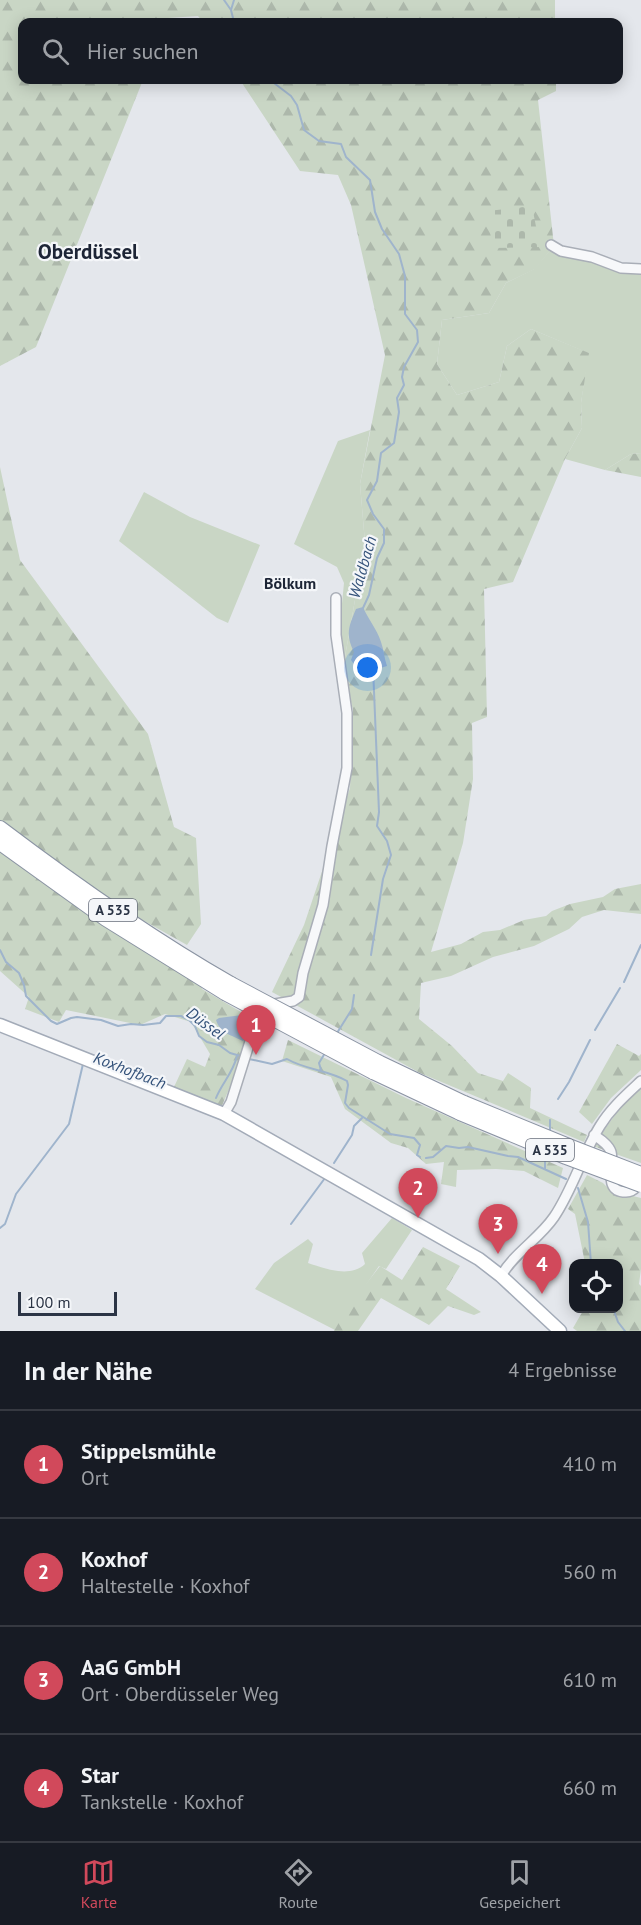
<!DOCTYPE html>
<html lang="de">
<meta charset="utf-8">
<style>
:root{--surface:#171b24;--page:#242831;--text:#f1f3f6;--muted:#9ea1a6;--line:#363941;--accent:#d1495b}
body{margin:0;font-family:"PT Sans",sans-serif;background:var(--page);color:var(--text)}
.controls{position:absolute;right:18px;bottom:18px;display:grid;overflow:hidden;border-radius:12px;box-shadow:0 3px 15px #0003}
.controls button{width:54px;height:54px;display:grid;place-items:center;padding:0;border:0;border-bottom:2px solid var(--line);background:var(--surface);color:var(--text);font:30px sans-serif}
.scale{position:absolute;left:18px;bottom:15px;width:99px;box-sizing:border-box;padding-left:6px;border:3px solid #2b3445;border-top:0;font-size:16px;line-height:21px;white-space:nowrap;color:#2b3445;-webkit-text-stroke:4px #f4f6f9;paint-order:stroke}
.you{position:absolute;left:368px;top:668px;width:21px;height:21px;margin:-15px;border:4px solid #fff;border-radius:50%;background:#1a73e8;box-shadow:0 0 0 9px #1a73e833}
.badge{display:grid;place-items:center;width:39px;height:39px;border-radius:50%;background:var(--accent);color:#fff;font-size:20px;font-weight:700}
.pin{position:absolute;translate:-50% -50px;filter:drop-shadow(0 2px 3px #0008)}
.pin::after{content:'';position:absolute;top:32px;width:21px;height:18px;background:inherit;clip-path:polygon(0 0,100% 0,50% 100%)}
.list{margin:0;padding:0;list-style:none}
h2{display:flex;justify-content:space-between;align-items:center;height:78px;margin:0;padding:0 24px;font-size:26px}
h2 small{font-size:20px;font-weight:400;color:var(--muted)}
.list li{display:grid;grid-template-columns:39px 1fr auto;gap:18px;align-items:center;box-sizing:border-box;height:108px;padding:0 24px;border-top:2px solid var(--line)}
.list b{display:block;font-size:22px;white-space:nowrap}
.list p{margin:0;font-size:20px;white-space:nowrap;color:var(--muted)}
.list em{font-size:20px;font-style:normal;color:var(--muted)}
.icon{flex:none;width:33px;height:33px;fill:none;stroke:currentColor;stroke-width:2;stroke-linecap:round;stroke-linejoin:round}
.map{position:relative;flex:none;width:641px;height:1331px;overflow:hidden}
.search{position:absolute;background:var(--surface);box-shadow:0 3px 15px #0003;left:18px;right:18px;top:18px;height:66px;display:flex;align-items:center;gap:15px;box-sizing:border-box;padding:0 21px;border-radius:12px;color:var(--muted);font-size:22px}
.sheet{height:510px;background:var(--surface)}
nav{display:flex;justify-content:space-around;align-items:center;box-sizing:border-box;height:84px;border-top:2px solid var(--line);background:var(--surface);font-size:16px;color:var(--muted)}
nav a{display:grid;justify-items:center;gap:3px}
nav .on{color:var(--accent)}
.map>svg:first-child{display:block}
.grass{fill:#c9d6c5}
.forest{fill:url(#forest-firs)}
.cemetery{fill:url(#cemetery-stones)}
.water{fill:#9fb4cc}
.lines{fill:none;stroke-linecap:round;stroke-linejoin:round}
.stream{stroke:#9fb4cc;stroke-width:2}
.minor-casing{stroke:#a9aeb7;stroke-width:12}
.major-casing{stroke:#a3abb8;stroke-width:15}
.highway-casing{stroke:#8b94a3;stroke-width:16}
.minor{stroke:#f7f8fa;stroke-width:9}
.major{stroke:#fff;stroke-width:12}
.highway{stroke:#fff;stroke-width:14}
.highway-bridge-casing{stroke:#8b94a3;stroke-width:16;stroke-linecap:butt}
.highway-bridge{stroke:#fff;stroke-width:14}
.labels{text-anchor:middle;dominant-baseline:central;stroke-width:4.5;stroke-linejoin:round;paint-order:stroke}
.shield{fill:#f4f6f9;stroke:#676e7b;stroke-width:1.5}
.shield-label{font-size:14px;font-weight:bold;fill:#2b3445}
.water-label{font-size:16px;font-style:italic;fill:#34527a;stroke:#f4f6f9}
.neighbourhood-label{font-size:16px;font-weight:bold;fill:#1d2536;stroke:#f4f6f9}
.district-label{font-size:21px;font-weight:bold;fill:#1d2536;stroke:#f4f6f9}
</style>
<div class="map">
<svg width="641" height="1331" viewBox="0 0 641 1331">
<defs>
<pattern id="forest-firs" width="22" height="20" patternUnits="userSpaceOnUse" patternTransform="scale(1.5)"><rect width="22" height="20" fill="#c9d6c5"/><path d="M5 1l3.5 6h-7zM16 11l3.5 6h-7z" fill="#adb8ab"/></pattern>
<pattern id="cemetery-stones" width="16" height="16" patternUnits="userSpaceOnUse" patternTransform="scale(1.5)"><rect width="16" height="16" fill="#c9d6c5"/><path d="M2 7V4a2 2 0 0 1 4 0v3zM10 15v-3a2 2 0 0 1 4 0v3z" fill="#adb8ab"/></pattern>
</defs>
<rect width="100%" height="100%" fill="#e4e7ec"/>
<!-- grass -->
<path class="grass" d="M554,246L623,266L641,268V453L631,454L605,470L565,459L582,428L581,403L588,353L531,329L507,346L499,382L457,395L437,364L442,320L489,313L506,283L534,269Z
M370,430L360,484L365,543L343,668L336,665L344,583L337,567L294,544L338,441Z
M144,492L190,517L260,545L228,623L217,618L119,541Z
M392,1218L412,1230L386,1269L379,1266L335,1330L255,1289L274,1263L308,1239L313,1244L308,1263C326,1269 350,1278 365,1264L362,1253Z"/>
<!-- forest -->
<path class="forest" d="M0,0H555V22H203L198,16L168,18L166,22H22V80H143L36,347L0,366Z
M240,80H556V91L538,100L554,246L535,269L506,283L489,313L442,320L437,364L457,395L499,382L507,346L531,329L589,353L581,403L582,428L565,459L513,582L484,589L487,717L472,723L473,779L463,843L431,952L461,944L483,932L500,930L524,920L546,916L552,911L570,904L603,897L615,889L641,884V914L604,910L582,917L569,929L534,946L493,957L451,976L421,983L419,1019L452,1046L478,1073L503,1081L508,1073L531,1088L530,1108L587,1135L584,1142L420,1073L272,992L304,925L350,788L353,710L343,668L365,543L360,484L385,355L351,205L338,175L300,171Z
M641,453V477L605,470L631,454Z
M0,467L20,560L148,734L174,827L196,838L201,924L187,945L114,904L62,867L0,821Z
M0,849L104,924L201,986L202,989L253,1019L241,1061L221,1108L174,1087L187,1059L205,1067L210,1054L191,1022L165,1014L140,1025L66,1010L59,1022L25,1009L29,997L0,971Z
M288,1040L406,1098L563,1168L558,1188L524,1171L496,1169L457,1170L456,1187L441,1184L444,1162L426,1164L408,1148L391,1143L345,1109L331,1077L282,1061Z
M617,1044L639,1056L641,1054V1070L611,1098L592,1124L579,1112Z
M641,1089V1163L593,1146L622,1105Z
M587,1175L603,1183L612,1192L622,1197L633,1196L641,1198V1269L639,1284L641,1286V1331H577L573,1328L584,1309L618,1308V1264L585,1263L575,1214L568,1209Z
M423,1247L460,1266L446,1289L481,1312L474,1315L448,1306L429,1325L381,1298L358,1331H334L348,1307L380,1266L402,1280Z"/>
<!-- cemetery -->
<path class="cemetery" d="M532,206L540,247L492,248L488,211Z"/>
<!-- water -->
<path class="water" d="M363,607C368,619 377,629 381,642C384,650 384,658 387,666L374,670L356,667L351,660L354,652C345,634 349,626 356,609Z
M242,1015L251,1021L246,1038L243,1041C231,1035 220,1033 216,1020L219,1018Z"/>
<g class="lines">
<!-- stream -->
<path class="stream" d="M224,0L231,10
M234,22L231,10L234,0
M270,80L291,96L297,105L304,130L319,141L341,144L346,157L370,180L375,212L382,229L399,254L405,276V314L417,330L418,342L404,367L402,377L404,385L397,398L399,412L394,443L381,453L377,481L367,500L373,514L384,529V543L377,558L369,595L363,608
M0,950L6,962L19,973L24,985L26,996L51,1021L57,1024L71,1018L77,1017L101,1020L118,1026L131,1024L143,1025L160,1023L166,1016H181L189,1020L195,1026L199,1036L207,1042L219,1045L230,1053L244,1057
M371,955L383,879L391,855L387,841L377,826L379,812L373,667
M624,982L641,945
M595,1030L620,988
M337,1033L352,1009L354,995
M249,1059L272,1064L287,1059C306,1070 328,1070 347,1081L348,1085L345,1103L349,1108L390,1134L414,1138L420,1145L417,1155L420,1157
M321,1070L319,1063L325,1053
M216,1098C222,1083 233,1073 237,1056
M558,1099L569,1082L590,1040
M550,1120V1132
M426,1158L433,1157L446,1146L459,1148L468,1147L508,1156L518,1157L566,1179
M334,1163L352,1135L354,1126L362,1118
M545,1169V1156
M578,1188L588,1222L591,1264
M291,1224L325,1178
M0,1228L5,1224L16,1194L69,1124L83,1064L84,1065
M613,1308L618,1322L625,1331"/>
<defs>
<path id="minor" d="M551,245L561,251L592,257L621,268L641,269
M224,1114L231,1102L252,1035L261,1017L267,1009L275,1004L293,1001L299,997L303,973L323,905L332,846L347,768V713L336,635V598
M594,1135C600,1139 609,1145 611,1152C615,1165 602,1192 626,1192C633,1192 638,1186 641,1181
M501,1276C514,1253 539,1239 554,1217C573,1189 582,1155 600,1126C611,1108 626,1095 641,1081"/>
<path id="major" d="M0,1025L224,1114L479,1259L501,1276L560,1331"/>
<path id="highway" d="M0,828C74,884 150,938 231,984
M0,843L106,919L225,993
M378,1062L464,1103
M373,1072L460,1113"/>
</defs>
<!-- minor casing -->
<use href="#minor" class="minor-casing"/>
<!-- major casing -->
<use href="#major" class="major-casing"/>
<!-- highway casing -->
<use href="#highway" class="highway-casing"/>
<!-- minor -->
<use href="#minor" class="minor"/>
<!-- major -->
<use href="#major" class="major"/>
<!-- highway -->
<use href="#highway" class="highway"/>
<defs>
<path id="highway-bridge" d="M231,984L378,1062
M225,993L373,1072
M464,1103L571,1147L641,1174
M460,1113L566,1157L641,1185"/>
</defs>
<!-- highway-bridge casing -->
<use href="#highway-bridge" class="highway-bridge-casing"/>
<!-- highway-bridge -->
<use href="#highway-bridge" class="highway-bridge"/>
</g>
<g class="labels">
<!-- shield labels -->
<g class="shield">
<rect x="89" y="899" width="48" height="22" rx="4.5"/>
<rect x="526" y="1139" width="48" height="22" rx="4.5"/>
</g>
<g class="shield-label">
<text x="113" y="910">A 535</text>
<text x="550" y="1150">A 535</text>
</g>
<!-- water labels -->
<g class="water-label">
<text transform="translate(362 567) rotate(-74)">Waldbach</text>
<text transform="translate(206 1023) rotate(36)">Düssel</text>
<text transform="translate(130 1070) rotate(21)">Koxhofbach</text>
</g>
<!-- neighbourhood labels -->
<g class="neighbourhood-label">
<text x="290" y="583">Bölkum</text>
</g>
<!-- district labels -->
<g class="district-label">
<text x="88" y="251">Oberdüssel</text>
</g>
</g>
</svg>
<div class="controls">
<button><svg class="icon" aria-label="locate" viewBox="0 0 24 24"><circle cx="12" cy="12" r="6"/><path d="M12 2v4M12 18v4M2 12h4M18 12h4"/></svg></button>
</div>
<div class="scale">100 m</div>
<div class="you"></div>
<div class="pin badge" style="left:256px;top:1055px">1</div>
<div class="pin badge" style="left:418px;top:1218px">2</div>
<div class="pin badge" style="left:498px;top:1254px">3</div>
<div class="pin badge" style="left:542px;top:1294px">4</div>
<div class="search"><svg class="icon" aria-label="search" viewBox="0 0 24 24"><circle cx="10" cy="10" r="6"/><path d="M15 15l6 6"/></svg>Hier suchen</div>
</div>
<section class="sheet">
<h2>In der Nähe<small>4 Ergebnisse</small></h2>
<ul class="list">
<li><span class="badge">1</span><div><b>Stippelsmühle</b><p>Ort</p></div><em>410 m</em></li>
<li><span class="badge">2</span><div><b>Koxhof</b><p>Haltestelle · Koxhof</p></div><em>560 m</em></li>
<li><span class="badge">3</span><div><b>AaG GmbH</b><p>Ort · Oberdüsseler Weg</p></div><em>610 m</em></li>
<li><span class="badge">4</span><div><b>Star</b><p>Tankstelle · Koxhof</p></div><em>660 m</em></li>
</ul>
</section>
<nav>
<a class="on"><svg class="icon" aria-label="map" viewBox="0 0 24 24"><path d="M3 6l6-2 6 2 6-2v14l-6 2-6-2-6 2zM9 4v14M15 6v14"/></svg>Karte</a>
<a><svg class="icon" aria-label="directions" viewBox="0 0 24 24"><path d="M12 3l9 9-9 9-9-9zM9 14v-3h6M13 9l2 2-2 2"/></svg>Route</a>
<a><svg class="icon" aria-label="saved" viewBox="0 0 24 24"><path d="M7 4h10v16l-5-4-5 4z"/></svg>Gespeichert</a>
</nav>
